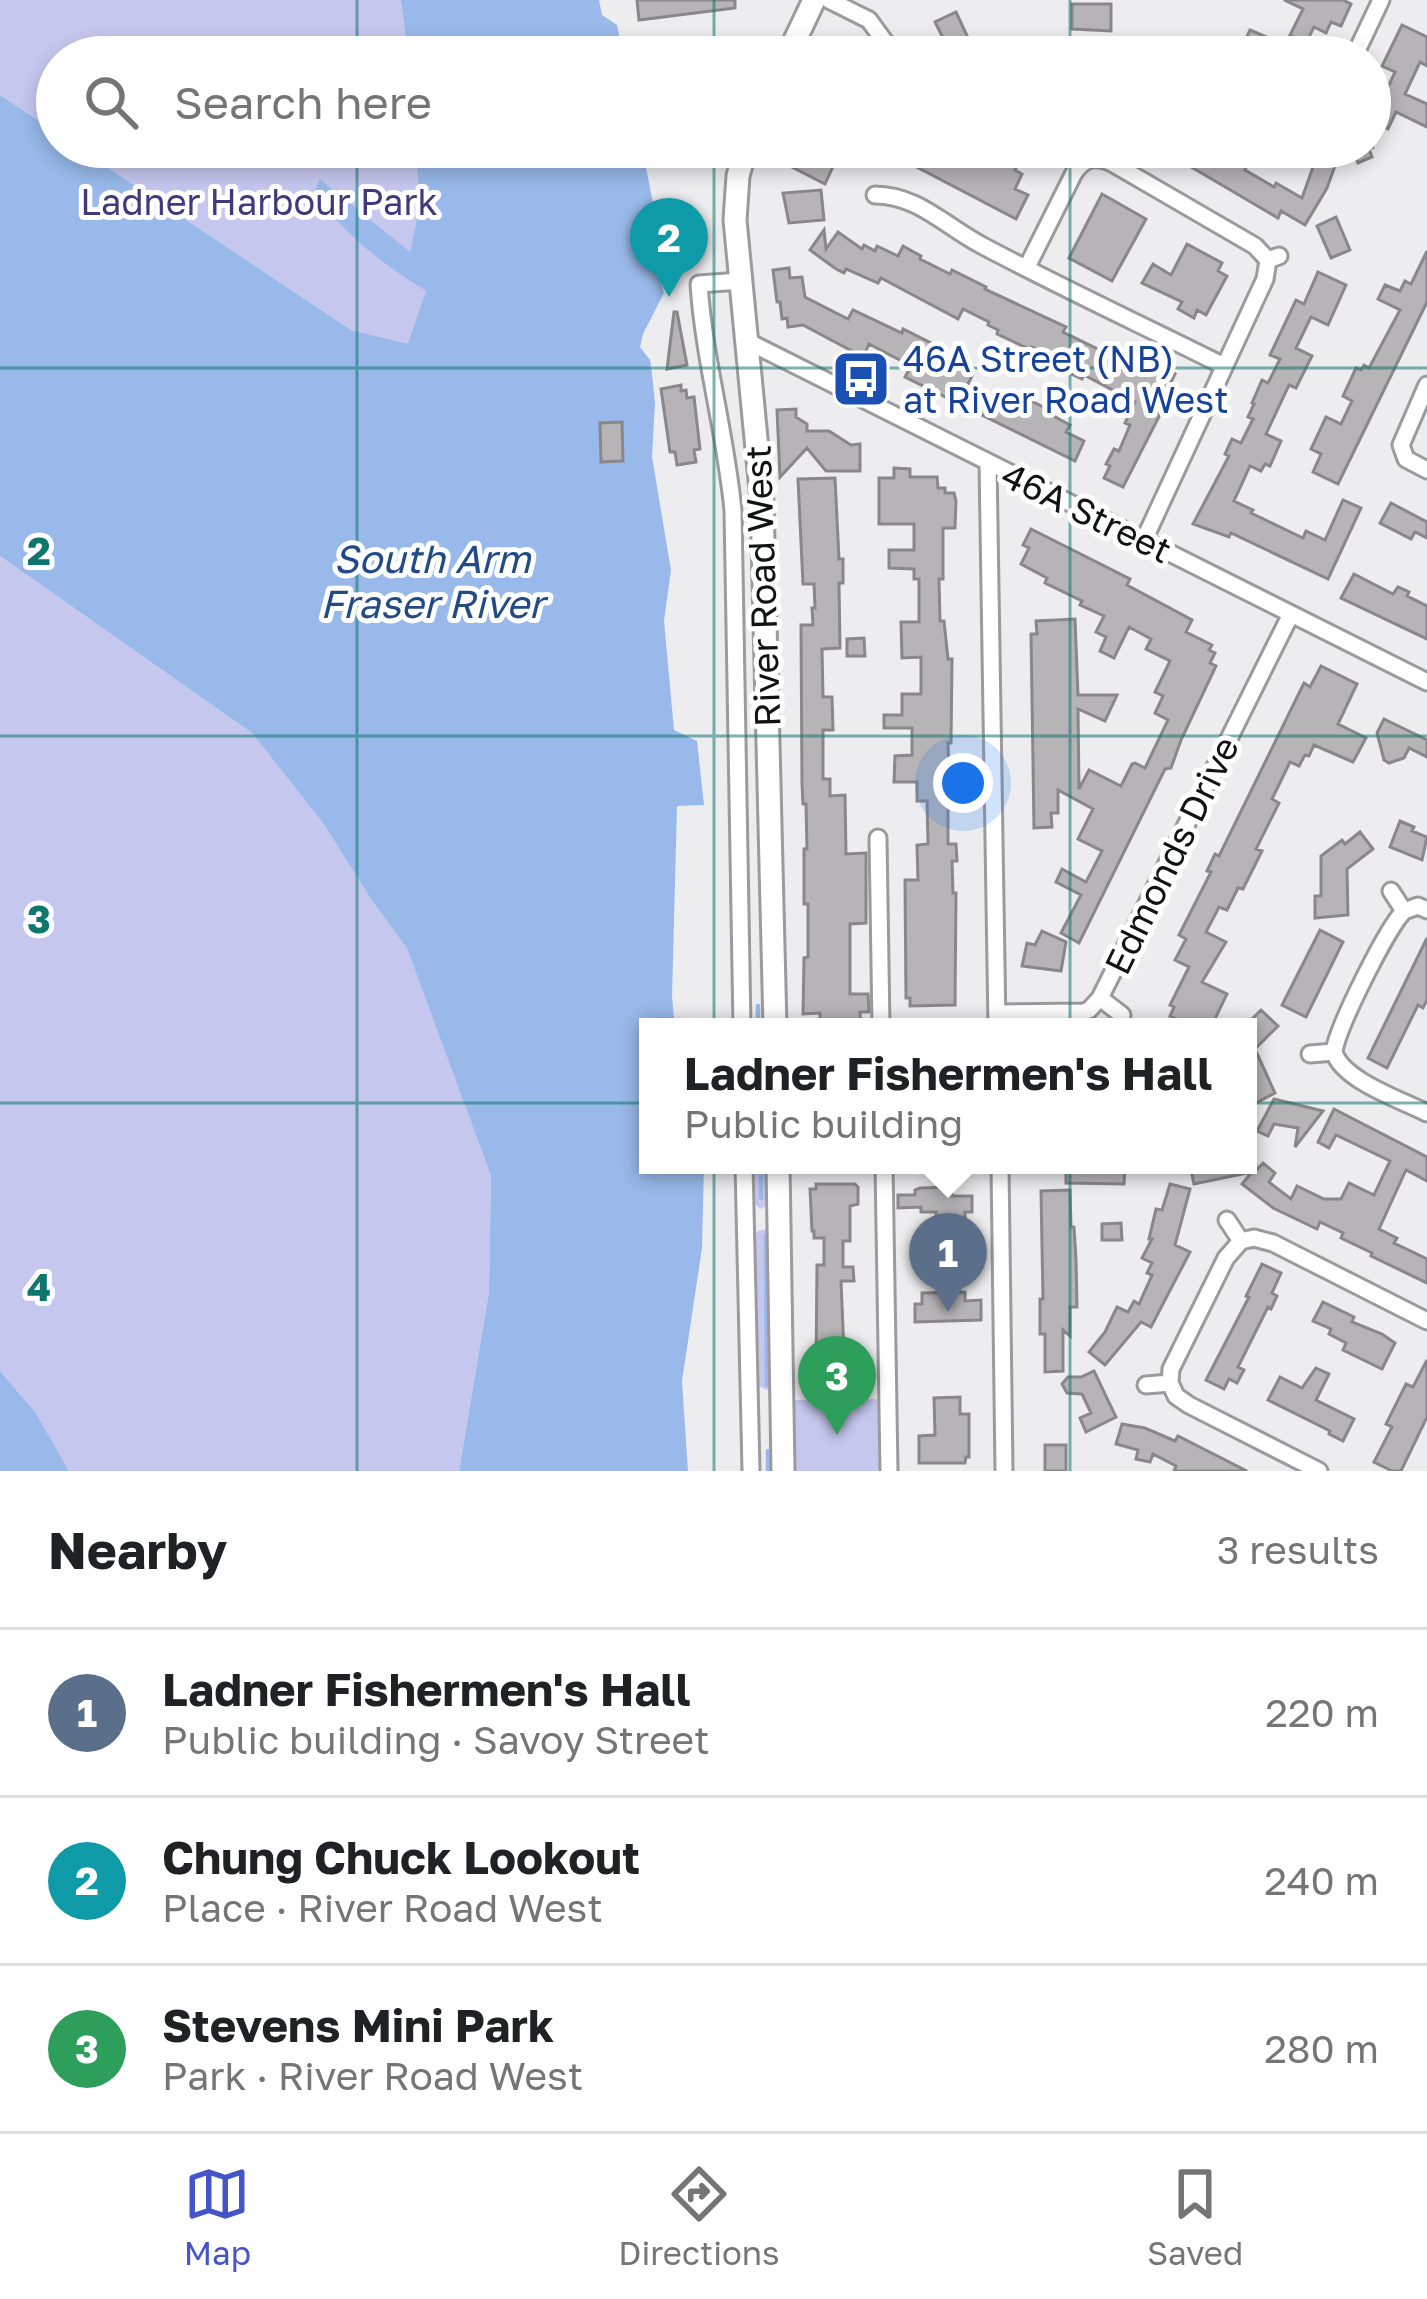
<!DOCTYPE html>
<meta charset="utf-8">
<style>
:root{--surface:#fff;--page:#f2f2f2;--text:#202124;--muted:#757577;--line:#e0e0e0;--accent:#4554c9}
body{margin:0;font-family:"Golos Text",sans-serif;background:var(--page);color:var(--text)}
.you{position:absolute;left:963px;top:783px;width:42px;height:42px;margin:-30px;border:9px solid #fff;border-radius:50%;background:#1a73e8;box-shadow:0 0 0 18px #1a73e833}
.badge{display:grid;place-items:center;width:78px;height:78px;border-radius:50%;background:var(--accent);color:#fff;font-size:39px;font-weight:700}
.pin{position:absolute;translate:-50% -99px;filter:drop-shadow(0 3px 6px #0008)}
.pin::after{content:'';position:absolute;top:63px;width:42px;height:36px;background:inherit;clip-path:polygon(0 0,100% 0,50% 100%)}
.popup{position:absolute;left:639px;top:1018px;width:618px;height:156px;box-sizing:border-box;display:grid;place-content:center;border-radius:0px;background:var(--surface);filter:drop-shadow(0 3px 9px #0005);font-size:39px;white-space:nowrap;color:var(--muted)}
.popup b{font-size:45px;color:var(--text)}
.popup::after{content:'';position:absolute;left:50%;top:100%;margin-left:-24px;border:24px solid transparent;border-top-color:var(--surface)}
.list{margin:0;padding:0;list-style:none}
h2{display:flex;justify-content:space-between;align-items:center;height:156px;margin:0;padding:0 48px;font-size:51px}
h2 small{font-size:39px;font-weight:400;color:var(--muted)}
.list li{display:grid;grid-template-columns:78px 1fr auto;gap:36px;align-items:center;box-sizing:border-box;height:168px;padding:0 48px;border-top:3px solid var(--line)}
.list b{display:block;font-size:45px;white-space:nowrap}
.list p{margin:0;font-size:39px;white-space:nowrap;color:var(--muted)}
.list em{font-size:39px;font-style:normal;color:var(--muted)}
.icon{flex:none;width:66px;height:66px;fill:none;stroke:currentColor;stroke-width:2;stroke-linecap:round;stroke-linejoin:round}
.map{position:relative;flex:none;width:1427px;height:1471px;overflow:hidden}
.search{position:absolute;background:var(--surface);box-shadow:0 6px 18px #0003;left:36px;right:36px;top:36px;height:132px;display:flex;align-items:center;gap:30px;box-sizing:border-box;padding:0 42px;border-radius:66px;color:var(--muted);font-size:45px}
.sheet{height:660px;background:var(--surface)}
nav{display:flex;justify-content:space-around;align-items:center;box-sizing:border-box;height:168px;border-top:3px solid var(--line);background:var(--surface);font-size:33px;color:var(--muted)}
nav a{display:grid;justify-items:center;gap:6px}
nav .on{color:var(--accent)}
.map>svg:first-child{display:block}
.green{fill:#c6c7ef}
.water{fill:#98b9e9}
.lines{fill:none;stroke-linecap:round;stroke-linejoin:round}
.stream{stroke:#98b9e9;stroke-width:4.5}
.building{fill:#b6b4b6;stroke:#898789;stroke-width:3}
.minor-casing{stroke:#9b9b9e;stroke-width:21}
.major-casing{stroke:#9b9b9e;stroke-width:27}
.minor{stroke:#fff;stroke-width:15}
.major{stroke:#fff;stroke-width:21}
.grid{fill:none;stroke:#0f766e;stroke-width:3;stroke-opacity:0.55}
.labels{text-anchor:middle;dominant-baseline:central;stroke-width:10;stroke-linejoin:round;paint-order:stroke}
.park-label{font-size:36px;fill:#403a7c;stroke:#fff}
.transit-label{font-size:36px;fill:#164399;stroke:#fff;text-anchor:start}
.street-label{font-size:36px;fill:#111213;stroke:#fff}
.water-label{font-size:39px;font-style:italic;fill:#224a85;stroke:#fff}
.grid-label{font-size:39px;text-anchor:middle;font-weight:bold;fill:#0f766e;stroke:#fff;stroke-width:10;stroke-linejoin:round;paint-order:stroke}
</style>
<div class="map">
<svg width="1427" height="1471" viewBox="0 0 1427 1471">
<rect width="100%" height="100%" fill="#ededf0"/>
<!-- green -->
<path class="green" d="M0,0H401L408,57H57V133L0,95Z
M77,147H416L419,209L410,253L321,180L314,193C343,233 384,266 426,291L409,345L351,330Z
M0,556L252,733L323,823L371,899L407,947L491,1176L489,1292L459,1471H69L36,1413L0,1371Z
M749,1165H770V1203L761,1209C746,1200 749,1182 749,1165Z
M766,1229L771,1235L773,1386L767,1390L755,1384L752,1237L758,1231Z
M884,1399V1471H791L790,1400Z"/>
<!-- water -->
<path class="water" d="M401,0H599L602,15L617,25L624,57H408Z
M0,95L57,133V147H77L351,330L408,344L426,291C384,266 343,233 314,193L320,179L410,252L419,209L416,147H642L653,203L643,236L645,255L657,272L664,293L643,334L640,347L650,360L652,374L655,403L652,457L671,570L664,621L674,730L697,741L704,805L677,806L672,997L675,1027H648V1165H704L702,1248L682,1381L688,1471H459L489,1292L491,1176L407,948L371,899L323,823L252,733L0,556Z
M0,1371L36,1413L69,1471H0Z"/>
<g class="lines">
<!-- stream -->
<path class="stream" d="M758,1006V1027
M761,1165V1198
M766,1236L767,1385
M768,1451V1471"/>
</g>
<!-- building -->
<path class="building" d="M637,0H735V8L639,20Z
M1284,0H1343L1351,4L1341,26L1331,22L1326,33L1314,27L1306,43L1290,35L1303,9Z
M1072,4H1111V31L1072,29Z
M956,12L970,42L950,52L935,22Z
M1402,25L1427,37V66L1420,62L1405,94L1427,104V127L1396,112L1388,129L1372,121L1395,72L1382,66Z
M1250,30L1283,44L1276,57H1237Z
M922,147H949L945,154L970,166L979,147H1013L1009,155L1020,161L1015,170L1022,174L1015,189L1028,195L1016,219L913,165Z
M1189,147H1214L1247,166L1245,170L1274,187L1276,183L1302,198L1313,167L1270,147H1374L1369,149L1372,157L1358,163L1355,155L1336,163L1327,188L1305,225L1281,211L1278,218L1181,161Z
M799,148L817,156L819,152L836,160L825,184L790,166Z
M821,190L824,220L789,223L783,193Z
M1102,194L1146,219L1112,281L1069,258Z
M1336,217L1350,250L1331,258L1317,226Z
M824,230L826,249L838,232L862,249L864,245L875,251L877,246L898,256L903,246L921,256L920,259L950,274L952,270L986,287L985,289L1066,327L1063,332L1104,352L1107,349L1151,370L1154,364L1175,374L1162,401L1166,403L1123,487L1104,478L1110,466L1106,464L1114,449L1119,451L1130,425L1125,423L1135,402L1084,375L1082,379L1053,365L1056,359L1032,347L1031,350L997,334L998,330L988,325L989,322L963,309L958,319L881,278L878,283L846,269L844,273L836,269L810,250Z
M1187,244L1222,263L1218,271L1227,276L1206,315L1197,310L1194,318L1178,309L1182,302L1142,283L1153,264L1171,275Z
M1427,251V302L1338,484L1313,472L1321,454L1311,449L1326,417L1341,424L1352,401L1343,396L1356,368L1361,370L1364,365L1369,368L1400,310L1378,299L1385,285L1400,291L1405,281L1411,284Z
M789,268L790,278L802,277L805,297L848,319L853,310L902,333L903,329L933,344L929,353L973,374L968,384L1004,402L1010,390L1049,410L1048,413L1070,425L1066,432L1084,441L1075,461L905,377L911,366L869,344L863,357L803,325L788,327L787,318L782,319L780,302H777L773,270Z
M1318,272L1346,285L1328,325L1311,317L1296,348L1312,356L1296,388L1289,385L1266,434L1281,441L1270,466L1265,464L1261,471L1250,466L1234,501L1253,510L1251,513L1303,538L1306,531L1325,540L1343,500L1361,508L1328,579L1231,533L1229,537L1193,524L1229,456L1225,454L1232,439L1241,443L1253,419L1248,417L1254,404L1252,403L1262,380L1268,383L1280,359L1270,355L1296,300L1304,304Z
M674,312H677L687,365L667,369Z
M681,385V391L686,390L687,398L694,397L700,449L694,450L696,462L677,465L675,452H670L661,389Z
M796,409V417L807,424V431H829L851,445L860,444V471H826L807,448L780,477L777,410Z
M622,422L623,461L601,462L600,423Z
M894,468L910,469V477H937L938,488H945V493H954L956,501L955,528H943V579H939L940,621H944L948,659H952L951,743H948L950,801H948V844H956L957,861H952L953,893H956L955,1005L910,1006V998H906L905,880H918L917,845L928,844L927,801H917V782H894L895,756L912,755V728H884V715H902V694H921V657L902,658L901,622H919V579H914V569L889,568V550H914V524H879V478H894Z
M835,478L839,559H843V583H839L840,648L822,649L823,697H832L833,730H823V779H830V796L845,795L846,854L866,853V923L850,924V994H868L869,1012H860L861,1027H820V1013L803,1014L804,958L808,957V904H804V849H807L806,804H803L802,784L801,625H813L812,608H815L814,584H803L798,479Z
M1391,503L1427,522V538L1415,532L1411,539L1380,523Z
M1031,529L1130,579L1127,585L1192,620L1186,632L1212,645L1209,650L1215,653L1210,663L1216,666L1181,740L1171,768L1165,769L1079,943L1061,933L1081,895L1056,882L1062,869L1086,882L1102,851L1078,839L1093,809L1058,790V813H1051L1052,827L1034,828L1031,634H1037L1036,621L1075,619L1078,695H1117L1105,721L1078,709L1079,789L1089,770L1121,786L1132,764L1135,763L1145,768L1168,720L1155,713L1163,696L1155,692L1170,661L1146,649L1151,639L1129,627L1114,658L1100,651L1106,637L1096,632L1104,616L1080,605L1082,601L1045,583L1047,578L1021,564L1029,548L1023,545Z
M1354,574L1393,594L1398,587L1409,592L1407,596L1427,606V639L1341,598Z
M864,638L865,656H847V639Z
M1321,666L1357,684L1338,724L1366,738L1353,762L1314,745L1309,756L1305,755L1299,766L1290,762L1272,799L1279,803L1256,849L1262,851L1243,889L1238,888L1227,910L1219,907L1206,932L1226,942L1202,982L1227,994L1211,1027H1193L1170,1016L1174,1007L1170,1005L1189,967L1175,960L1186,939L1179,935L1211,872L1207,871L1215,854L1219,856L1304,683L1310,687Z
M1384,719L1427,740V757L1409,748L1404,758L1389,763L1384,760L1377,733Z
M1400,821L1414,827L1412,831L1427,837L1422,860L1390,847Z
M1360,832L1373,849L1347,869L1348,915L1315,918V896H1321V856L1342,840L1345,844Z
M1320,930L1343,942L1306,1017L1282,1005Z
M1042,931L1066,942L1061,971L1022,966L1027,943L1035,945Z
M1427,938V1000L1423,1008L1418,1005L1387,1068L1368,1058Z
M1261,1010L1278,1026L1255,1049L1275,1093L1252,1105L1248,1097V1023Z
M1274,1099L1323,1111L1295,1147L1298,1128L1274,1124L1268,1136L1257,1131Z
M1334,1109L1427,1157V1181L1406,1170L1379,1229L1397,1238L1394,1243L1427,1259V1283L1371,1256L1372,1253L1341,1238L1343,1233L1320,1222L1317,1229L1273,1208L1242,1184L1252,1172L1194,1184L1190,1165H1256V1171L1263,1163L1275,1173L1269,1182L1291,1199L1297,1186L1324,1199H1341L1349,1183L1374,1195L1390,1161L1336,1135L1329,1148L1318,1142Z
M1125,1165L1124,1184L1066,1183V1166Z
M816,1184H855L858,1187V1204L850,1206V1241H843V1267H853L854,1281H841L844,1352H841L840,1376H862V1391L814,1392V1379L810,1375L816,1367L817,1265H824V1238H814V1231H812L810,1189H816Z
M1170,1184L1190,1189L1175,1245L1190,1252L1151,1327L1141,1322L1105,1365L1089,1352L1105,1332L1117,1307L1128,1312L1134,1301L1139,1304L1152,1275L1147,1273L1152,1263L1142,1258L1152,1239H1149L1156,1209L1162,1210Z
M952,1187V1196H972V1212H965L966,1237H970L971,1255H952V1247H945V1242L937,1241L936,1212H921V1207L898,1208V1195H915V1190L920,1188Z
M1070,1190L1071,1227H1074L1076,1259L1077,1307H1070V1336L1063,1330V1371L1045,1372V1334H1040V1299H1043L1041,1191Z
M1121,1223L1122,1240H1102V1224Z
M1262,1264L1281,1273L1272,1293L1277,1296L1271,1309L1268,1307L1238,1367L1244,1370L1237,1383L1229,1379L1224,1389L1206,1380L1249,1297L1246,1296Z
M965,1292V1301L981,1300V1320L915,1322V1304H922V1293Z
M1323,1302L1354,1317L1352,1322L1382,1334L1395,1343L1382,1369L1343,1350L1346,1343L1329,1334L1331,1329L1313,1321Z
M1427,1360V1417L1401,1471H1392L1374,1462L1392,1427L1386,1424L1406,1384L1413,1387Z
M1316,1368L1329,1374L1316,1400L1354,1419L1343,1441L1329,1434L1330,1431L1268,1400L1280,1377L1302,1388Z
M1094,1371L1116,1417L1086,1432L1080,1418L1091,1413L1082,1394L1067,1393L1062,1384L1068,1377H1081Z
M960,1397V1414H969V1457H966L965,1463H919V1436L935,1435L934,1398Z
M1122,1424L1145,1428L1175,1441L1178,1436L1247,1471H1174L1176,1466L1153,1454L1150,1462L1136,1459L1138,1450L1116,1444Z
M1045,1445H1066V1471H1045Z"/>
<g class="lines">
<defs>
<path id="minor" d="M829,0L869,20L893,53
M1354,57L1381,0
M875,195C918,195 946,227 983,246C1062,288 1144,326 1224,366
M1027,267L1074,173C1084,158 1096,155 1112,163L1255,246L1268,260
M740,281L699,284C704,360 726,434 733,511L742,1027
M747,341L1427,682
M1427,385L1401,445L1406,459L1427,470
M988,463L997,1027
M1144,540L1265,279L1268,260L1279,256
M878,838L881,1027
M1391,891L1404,911
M1404,911L1418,906L1427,910
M1100,998L1122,1015
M997,1013L1083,1012L1089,1010L1100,998L1291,614
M1334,1052C1337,1028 1387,928 1404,911
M1310,1054L1334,1052C1342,1080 1401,1100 1427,1113
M744,1165L751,1471
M884,1165L889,1471
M1000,1165L1004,1471
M1227,1220L1241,1241L1254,1238L1273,1243L1427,1321
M1170,1383L1176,1396L1189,1405L1319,1471
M1170,1383L1171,1369L1226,1258L1241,1241
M1146,1385L1170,1383"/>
<path id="major" d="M787,57L814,0
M746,147L738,176L735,220L762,501L775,1027
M778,1165L783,1471"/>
</defs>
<!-- minor casing -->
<use href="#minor" class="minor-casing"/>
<!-- major casing -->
<use href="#major" class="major-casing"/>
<!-- minor -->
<use href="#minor" class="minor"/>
<!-- major -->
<use href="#major" class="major"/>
</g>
<!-- grid -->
<path class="grid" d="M357,0V57M714,0V57M1070,0V57M357,147V1471M714,147V1471M1070,147V1471M0,368H1427M0,736H1427M0,1103H1427"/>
<!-- icons -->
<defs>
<symbol id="bus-square" viewBox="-11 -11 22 22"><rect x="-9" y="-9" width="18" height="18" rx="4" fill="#1a4fb4" stroke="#fff"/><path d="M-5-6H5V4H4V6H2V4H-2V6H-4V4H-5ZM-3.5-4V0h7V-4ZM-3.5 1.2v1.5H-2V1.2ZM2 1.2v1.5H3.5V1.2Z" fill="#fff"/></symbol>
</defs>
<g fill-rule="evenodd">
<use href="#bus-square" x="828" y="346" width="66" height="66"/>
</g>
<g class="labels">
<!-- park labels -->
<g class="park-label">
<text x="259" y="201">Ladner Harbour Park</text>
</g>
<!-- transit labels -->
<g class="transit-label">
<text x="903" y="358">46A Street (NB)<tspan x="903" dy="41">at River Road West</tspan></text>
</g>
<!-- street labels -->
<g class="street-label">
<text transform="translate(1087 512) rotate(26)">46A Street</text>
<text transform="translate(762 586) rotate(-92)">River Road West</text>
<text transform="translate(1171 855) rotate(-64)">Edmonds Drive</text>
</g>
<!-- water labels -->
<g class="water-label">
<text x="432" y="558">South Arm<tspan x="432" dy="45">Fraser River</tspan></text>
</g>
</g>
<g class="grid-label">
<text x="39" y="565">2</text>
<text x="39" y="933">3</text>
<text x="39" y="1301">4</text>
</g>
</svg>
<div class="you"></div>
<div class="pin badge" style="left:948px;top:1312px;background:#5c6f8a">1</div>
<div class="popup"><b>Ladner Fishermen's Hall</b>Public building</div>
<div class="pin badge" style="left:669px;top:297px;background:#0f9aa8">2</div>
<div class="pin badge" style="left:837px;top:1435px;background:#2e9e5b">3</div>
<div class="search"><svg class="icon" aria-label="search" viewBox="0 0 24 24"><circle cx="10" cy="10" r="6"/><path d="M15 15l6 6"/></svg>Search here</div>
</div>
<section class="sheet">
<h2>Nearby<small>3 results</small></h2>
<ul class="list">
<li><span class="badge" style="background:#5c6f8a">1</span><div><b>Ladner Fishermen's Hall</b><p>Public building · Savoy Street</p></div><em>220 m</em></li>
<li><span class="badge" style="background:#0f9aa8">2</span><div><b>Chung Chuck Lookout</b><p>Place · River Road West</p></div><em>240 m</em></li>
<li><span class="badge" style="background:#2e9e5b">3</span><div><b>Stevens Mini Park</b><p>Park · River Road West</p></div><em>280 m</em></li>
</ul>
</section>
<nav>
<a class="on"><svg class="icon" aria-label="map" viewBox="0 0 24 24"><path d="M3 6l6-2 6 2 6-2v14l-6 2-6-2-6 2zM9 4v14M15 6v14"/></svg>Map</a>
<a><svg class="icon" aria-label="directions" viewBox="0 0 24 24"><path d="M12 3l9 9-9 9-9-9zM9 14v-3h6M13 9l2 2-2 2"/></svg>Directions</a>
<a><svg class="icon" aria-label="saved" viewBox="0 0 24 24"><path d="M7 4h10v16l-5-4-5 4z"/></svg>Saved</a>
</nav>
